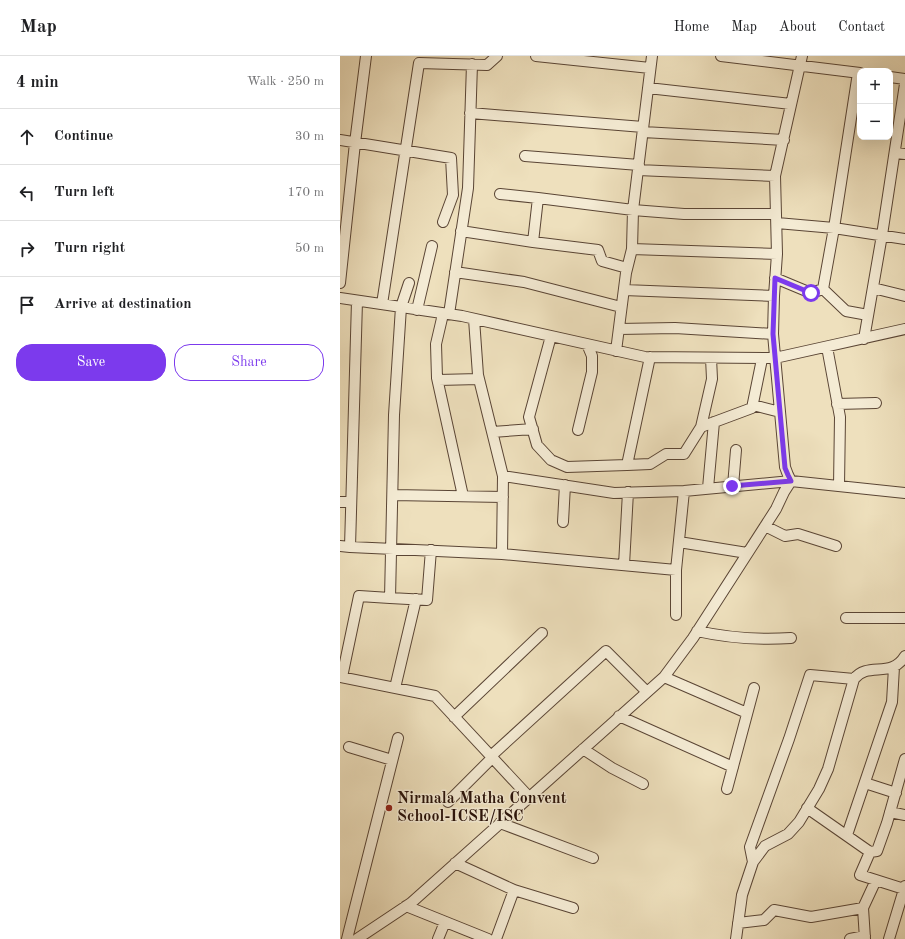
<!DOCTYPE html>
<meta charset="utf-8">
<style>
:root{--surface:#fff;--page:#f6f6f6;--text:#202124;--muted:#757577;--line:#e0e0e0;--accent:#7c3aed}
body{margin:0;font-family:"Old Standard TT",serif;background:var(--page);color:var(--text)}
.controls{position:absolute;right:12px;top:12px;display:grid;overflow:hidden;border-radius:8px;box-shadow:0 4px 16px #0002}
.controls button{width:36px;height:36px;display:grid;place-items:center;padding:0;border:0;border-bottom:1px solid var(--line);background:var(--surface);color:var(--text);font:20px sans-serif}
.stop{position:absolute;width:12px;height:12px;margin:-9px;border:3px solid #7c3aed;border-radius:50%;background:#fff}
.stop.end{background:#7c3aed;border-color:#fff;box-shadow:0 1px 4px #0008}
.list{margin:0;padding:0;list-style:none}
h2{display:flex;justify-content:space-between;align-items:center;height:52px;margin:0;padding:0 16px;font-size:17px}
h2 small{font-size:13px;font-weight:400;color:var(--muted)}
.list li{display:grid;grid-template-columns:26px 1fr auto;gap:12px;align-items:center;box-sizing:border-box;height:56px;padding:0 16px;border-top:1px solid var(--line)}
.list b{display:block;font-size:15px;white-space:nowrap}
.list em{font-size:13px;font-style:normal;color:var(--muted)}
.actions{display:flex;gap:8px;padding:12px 16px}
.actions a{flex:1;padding:9px 0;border:1px solid var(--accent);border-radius:16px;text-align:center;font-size:14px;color:var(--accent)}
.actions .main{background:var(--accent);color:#fff}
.icon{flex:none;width:22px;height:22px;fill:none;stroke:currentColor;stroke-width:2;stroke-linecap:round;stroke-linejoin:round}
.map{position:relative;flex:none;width:565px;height:883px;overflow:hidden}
header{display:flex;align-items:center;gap:24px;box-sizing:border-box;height:56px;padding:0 20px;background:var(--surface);border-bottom:1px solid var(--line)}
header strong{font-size:19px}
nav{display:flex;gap:22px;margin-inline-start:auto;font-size:14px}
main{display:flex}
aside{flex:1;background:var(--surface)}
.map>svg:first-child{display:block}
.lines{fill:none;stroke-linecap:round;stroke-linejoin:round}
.minor-casing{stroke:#5a4535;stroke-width:12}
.minor{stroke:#f4ebd4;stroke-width:10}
.route{stroke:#7c3aed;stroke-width:5}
.poi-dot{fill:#8f2418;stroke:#f4ebd4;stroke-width:1.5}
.labels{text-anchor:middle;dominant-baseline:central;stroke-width:3;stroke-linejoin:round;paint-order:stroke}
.poi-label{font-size:16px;font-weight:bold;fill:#281108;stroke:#f4ebd4;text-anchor:start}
</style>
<header>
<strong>Map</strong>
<nav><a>Home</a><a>Map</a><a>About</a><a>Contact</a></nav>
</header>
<main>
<aside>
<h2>4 min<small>Walk · 250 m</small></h2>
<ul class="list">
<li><svg class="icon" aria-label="ahead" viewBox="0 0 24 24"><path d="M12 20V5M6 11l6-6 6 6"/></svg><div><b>Continue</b></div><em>30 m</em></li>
<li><svg class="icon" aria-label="left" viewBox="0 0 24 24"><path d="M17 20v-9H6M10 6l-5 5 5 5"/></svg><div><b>Turn left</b></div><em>170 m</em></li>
<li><svg class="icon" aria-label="right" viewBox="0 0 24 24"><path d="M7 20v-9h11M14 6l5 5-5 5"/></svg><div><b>Turn right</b></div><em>50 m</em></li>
<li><svg class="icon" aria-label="arrive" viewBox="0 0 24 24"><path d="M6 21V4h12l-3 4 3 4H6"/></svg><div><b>Arrive at destination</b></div></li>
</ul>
<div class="actions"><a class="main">Save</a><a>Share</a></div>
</aside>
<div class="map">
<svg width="565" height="883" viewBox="0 0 565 883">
<rect width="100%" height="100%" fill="#eee0bd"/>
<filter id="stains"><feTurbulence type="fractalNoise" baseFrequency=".005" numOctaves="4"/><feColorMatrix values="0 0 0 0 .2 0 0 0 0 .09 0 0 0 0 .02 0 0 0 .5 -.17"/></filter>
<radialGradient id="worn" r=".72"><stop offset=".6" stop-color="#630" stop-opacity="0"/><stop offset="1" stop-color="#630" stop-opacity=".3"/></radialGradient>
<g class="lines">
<defs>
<path id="minor" d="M196,0L310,12
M381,0L520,17
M462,0L435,120L437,198L434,240L433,278L445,411L448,419L451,425L565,437
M518,17L494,172L565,183
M550,21L565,23
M308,32L451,48
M130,57L303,71
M303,76L444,84
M0,84L111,102L113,139L103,166
M555,97L565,98
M185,100L299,109
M298,114L435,120
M160,138L198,142
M437,167L494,172L483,233
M121,175L193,186L198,142L293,154L344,158H436
M193,186L258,194L262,205L287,212
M292,193L437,198
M115,216L184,226L281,251
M435,222L471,237L483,233L506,255L528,259
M0,227L15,87L26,0
M69,227L61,251L54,359L50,542L87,544L91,494
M533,232L565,240
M284,234L434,240
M0,242L122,260L305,301L435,302L565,273
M17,245L10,491L162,498L336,514L344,435
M42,248L79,7L147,9L157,0
M77,254L92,190
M103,258L96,288L97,322L123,440
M109,258L128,132L132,8
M134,263L138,319L163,420L274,437L344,435L451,425
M279,273L335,272L433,278
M211,280L189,361L197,389L211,404L227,411L287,409
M524,283L542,179L565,28
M487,291L500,361L499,430
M276,295L286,217L292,193L293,154L312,0
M310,301L287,409L310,408L326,398H344L361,371L412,352L422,303
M98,324L139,323
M497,348L536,347
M413,349L440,356
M361,371L372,323L371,302
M238,374L252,316V300L247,288
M152,376L193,373
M393,430L396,394
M368,432L374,366
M53,439L163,441
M0,446H11
M223,466L225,429
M425,470L445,480L458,478L496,490
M339,486L407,497
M0,490L10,491
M162,498L163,420
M284,509L288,436
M336,514V559
M506,562H565
M357,575C388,582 419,584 451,582
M0,621L95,640L189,741
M2,621L19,540L50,542
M324,621L407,657
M55,632L76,543
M279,660L393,711
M114,661L202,577
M9,691L52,704
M243,693L272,712L303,728
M151,700L266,595L307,636
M525,727L556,737
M387,733L414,632
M108,746L152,702
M467,752L530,796L537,795L547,767L565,703
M550,756L565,759
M160,767L253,802
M507,779L552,646L554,611
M530,796L520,819L564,833
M413,806L410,791L449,683L470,619L514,623
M115,807L174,834L233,852
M66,850L148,883
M398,867L424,864L434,854L471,861L523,852
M7,883L58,682
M17,883L71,847L324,621L353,582L436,453L444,436L451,425
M98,883L105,866
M156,883L174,834
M396,883L402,839L413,806L425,790L448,778L459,766L479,733L488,713L514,623C528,605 551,623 565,600
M510,883L525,880
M525,883L523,852L536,824
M549,883L565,830"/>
</defs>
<!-- minor casing -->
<use href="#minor" class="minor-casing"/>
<!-- minor -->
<use href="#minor" class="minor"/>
</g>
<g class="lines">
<!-- route -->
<path class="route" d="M392,430L451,425L448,419L445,412L433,278L435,222L471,237"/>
</g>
<!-- markers -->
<circle class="poi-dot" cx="49" cy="752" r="4"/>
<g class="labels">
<!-- poi labels -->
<g class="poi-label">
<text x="57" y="743">Nirmala Matha Convent<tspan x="57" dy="18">School-ICSE/ISC</tspan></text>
</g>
</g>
<rect width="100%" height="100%" filter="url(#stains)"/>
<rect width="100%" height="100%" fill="url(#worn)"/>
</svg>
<div class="controls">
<button>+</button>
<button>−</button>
</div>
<div class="stop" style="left:471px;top:237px"></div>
<div class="stop end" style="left:392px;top:430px"></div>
</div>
</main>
